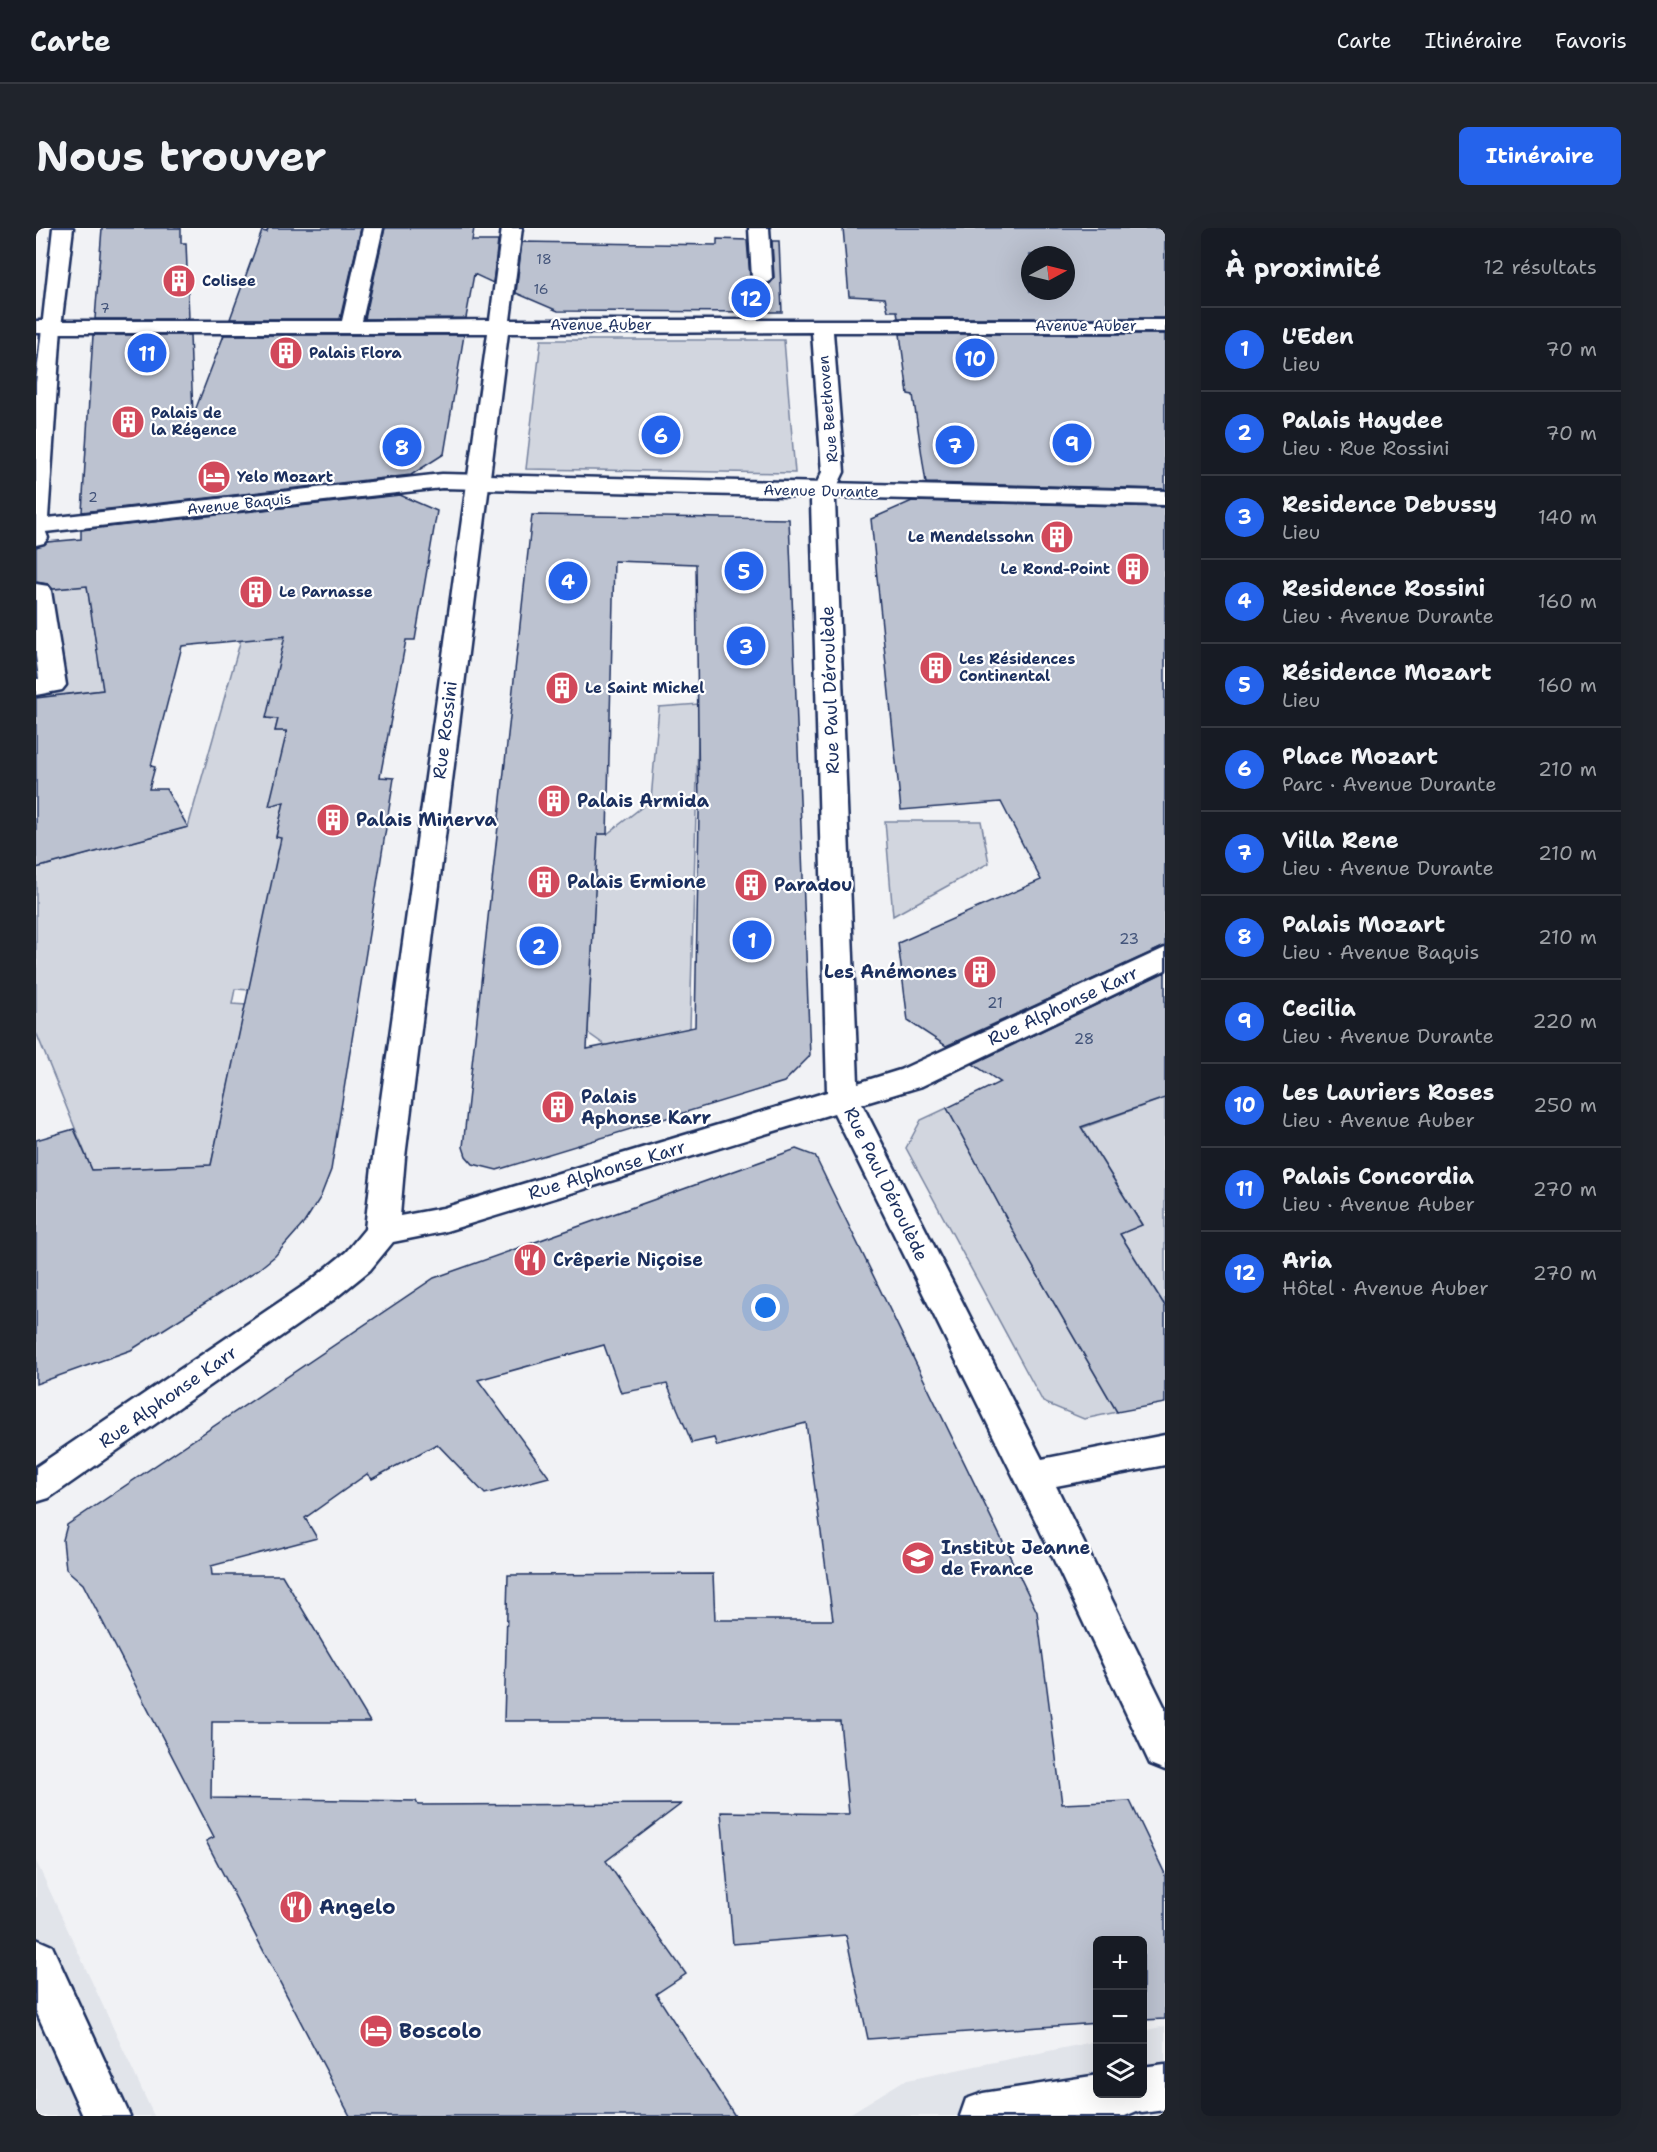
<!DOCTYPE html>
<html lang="fr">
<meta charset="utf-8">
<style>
:root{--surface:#171b24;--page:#20242c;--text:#f1f3f6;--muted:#9ea1a6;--line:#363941;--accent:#2563eb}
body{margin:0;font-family:"Shantell Sans",sans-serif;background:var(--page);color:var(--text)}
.controls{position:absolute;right:18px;bottom:18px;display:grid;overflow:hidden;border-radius:9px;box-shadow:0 6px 24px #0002}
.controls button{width:54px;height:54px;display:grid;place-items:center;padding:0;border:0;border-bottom:2px solid var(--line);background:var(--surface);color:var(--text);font:30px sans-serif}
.compass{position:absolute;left:985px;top:18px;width:54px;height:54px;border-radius:50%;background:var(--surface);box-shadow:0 6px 24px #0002;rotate:83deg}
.you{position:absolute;left:730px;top:1080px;width:21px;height:21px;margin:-15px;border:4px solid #fff;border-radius:50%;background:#1a73e8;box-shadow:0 0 0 9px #1a73e833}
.badge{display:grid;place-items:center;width:39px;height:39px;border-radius:50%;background:var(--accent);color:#fff;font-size:20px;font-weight:700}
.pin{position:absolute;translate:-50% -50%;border:3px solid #fff;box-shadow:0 2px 6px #0006}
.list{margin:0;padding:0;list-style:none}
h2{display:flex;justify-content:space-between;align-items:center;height:78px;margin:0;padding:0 24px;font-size:26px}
h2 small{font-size:20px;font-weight:400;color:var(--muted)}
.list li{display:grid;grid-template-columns:39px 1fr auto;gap:18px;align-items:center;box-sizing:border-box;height:84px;padding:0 24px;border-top:2px solid var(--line)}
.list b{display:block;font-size:22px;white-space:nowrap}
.list p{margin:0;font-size:20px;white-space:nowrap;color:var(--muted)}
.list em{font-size:20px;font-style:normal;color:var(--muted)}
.icon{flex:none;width:33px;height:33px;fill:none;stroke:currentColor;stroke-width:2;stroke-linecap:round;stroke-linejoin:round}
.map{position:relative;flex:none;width:1129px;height:1888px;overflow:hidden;border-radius:9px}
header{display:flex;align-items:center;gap:36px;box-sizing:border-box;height:84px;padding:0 30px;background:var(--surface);border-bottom:2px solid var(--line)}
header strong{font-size:28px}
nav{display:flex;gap:33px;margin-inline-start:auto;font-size:21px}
.intro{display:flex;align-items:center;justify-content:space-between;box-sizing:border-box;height:144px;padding:0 36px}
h1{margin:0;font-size:42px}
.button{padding:15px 27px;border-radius:9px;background:var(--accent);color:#fff;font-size:21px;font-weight:700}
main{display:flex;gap:36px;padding:0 36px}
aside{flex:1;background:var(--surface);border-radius:9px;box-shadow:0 6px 24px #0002}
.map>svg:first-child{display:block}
.built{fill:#e1e4ea}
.green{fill:#d2d6df;stroke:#76829e;stroke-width:1.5}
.building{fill:#bcc2d0;stroke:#1b2f5e;stroke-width:1.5;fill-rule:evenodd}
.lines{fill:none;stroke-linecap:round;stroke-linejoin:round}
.lane-casing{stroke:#1b2f5e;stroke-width:5}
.street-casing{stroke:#1b2f5e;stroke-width:5}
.secondary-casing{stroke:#1b2f5e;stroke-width:5}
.lane{fill:#fff;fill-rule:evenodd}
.street{fill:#fff;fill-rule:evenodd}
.secondary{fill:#fff;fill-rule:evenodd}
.labels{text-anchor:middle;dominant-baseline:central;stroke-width:4.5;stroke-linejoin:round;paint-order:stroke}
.far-number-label{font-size:14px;fill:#43547a}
.far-poi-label{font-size:15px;font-weight:bold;fill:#1b2f5e;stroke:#fff;text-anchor:start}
.far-street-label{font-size:15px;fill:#1b2f5e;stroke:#fff}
.number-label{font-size:15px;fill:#43547a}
.street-label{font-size:18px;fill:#1b2f5e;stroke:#fff}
.poi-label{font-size:18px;font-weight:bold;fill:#1b2f5e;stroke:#fff;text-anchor:start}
.near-poi-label{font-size:21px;font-weight:bold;fill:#1b2f5e;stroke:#fff;text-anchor:start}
</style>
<header>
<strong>Carte</strong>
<nav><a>Carte</a><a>Itinéraire</a><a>Favoris</a></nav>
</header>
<div class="intro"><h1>Nous trouver</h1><a class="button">Itinéraire</a></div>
<main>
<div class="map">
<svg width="1129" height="1888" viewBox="0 0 1129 1888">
<rect width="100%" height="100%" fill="#f1f2f5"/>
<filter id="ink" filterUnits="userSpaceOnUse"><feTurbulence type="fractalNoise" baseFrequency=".0167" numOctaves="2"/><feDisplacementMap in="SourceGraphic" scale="12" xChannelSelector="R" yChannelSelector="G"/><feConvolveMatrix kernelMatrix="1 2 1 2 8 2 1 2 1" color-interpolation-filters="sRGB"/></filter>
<g filter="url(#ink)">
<!-- built -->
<path class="built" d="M0,1633L118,1888H0Z
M1129,1798V1888H810L867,1853L1061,1813L1062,1866H1106L1107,1803Z"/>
<!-- green -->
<path class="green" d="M505,112H748L759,245L490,241Z
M51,358L67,462L0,470V363Z
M229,410H272L230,490L242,491L239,503H251L254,573L252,582H246L240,609L246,610L214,762L199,761L196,776L210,777L175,937L56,942L0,804V640L152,599L205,411Z
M663,476L654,800L576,822L552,805L561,606H571L615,572L623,479Z
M849,593H945L953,635L857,688Z
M1129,870V1078L1084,1006L1106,997L1046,900Z
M911,880L989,1025L1081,1184L1048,1191L1007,1174L870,920L885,892Z"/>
<!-- building -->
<path class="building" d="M66,0H145V15H150L153,91H59Z
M232,0H325L304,91H194L226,3L231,4Z
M349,0H438L436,13H462L457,55L438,46L430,90L329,91Z
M807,0H1129V90H862L861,83H852L849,70L813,68ZM994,27H1030V63H994Z
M681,11L711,12L714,50L719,56H733L738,51L736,13H743L746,84L522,83L480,65L486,14L681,17Z
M864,106H1129V261L890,255L877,167L872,166Z
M57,107H154L157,188L188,107H428L408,226L375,247L46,284Z
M364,267L401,283L379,412H370L344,549L358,550L295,942L284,970L268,995L239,1028L223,1041L95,1122L0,1156V912L38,901L56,942L175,937L245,610L240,609L248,574L233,578L251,503H239L242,491L230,490L249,408L146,418L115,538L119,539L113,561H130L152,599L0,640V470L67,462L51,358L17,361L12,356L0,354V319L11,314L45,311V302Z
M876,273L1129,279V718L910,818L872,793L862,715L1005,652L965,574L865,582L835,291Z
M496,287L753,291L774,828L748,854L461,942L437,936L430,928L427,919ZM578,333L660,336L663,585L659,799L551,821L562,606H571Z
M1129,744V870L1045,899L1106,997L1084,1006L1129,1078V1175L1081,1184L989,1025L911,880L964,854L937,836Z
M760,921L779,928L1001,1384L1026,1576L1094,1573L1129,1646V1791L1107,1792V1713H1062V1795L832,1811L810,1707L697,1716L685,1584L813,1586L804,1493H468L472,1347L677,1346L679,1392H797L770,1195L681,1218L678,1210L656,1215L631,1156L585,1165L568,1117L442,1152L513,1249L449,1266L401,1216L336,1251L331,1246L269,1290L281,1310L175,1338L176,1347H246L334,1494H176L175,1570L380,1573L382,1577L645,1576L570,1633L650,1746L620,1766L699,1888H314L170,1613L178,1609L47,1356L30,1341L27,1312L31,1297L398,1050Z"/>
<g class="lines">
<defs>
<path id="lane" d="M713,0H733L736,50L733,54H719L716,50Z
M0,297L8,299L12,310L8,315L0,317Z
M0,356L12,358L15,363L30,457L26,462L0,467V451H3L0,428Z"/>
<path id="street" d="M327,0H347L326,93L454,92L466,0H486L474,92H1129V104H797L808,244L799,263V273L822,855L864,842L1129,720V742L886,858L826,876L1006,1231L1129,1207V1237L1020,1258L1129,1480V1542L1114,1536L1002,1298L798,885L407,1004L357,1014L334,1042L297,1072L13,1270L0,1274V1239L273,1054L310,1024L329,1001L337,929L452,105H0V93H306ZM776,104L786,244L777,263L775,273L791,864L407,980L364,988L369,929L472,105Z
M1129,1836V1882L1106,1885L1101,1883L1089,1888H924L930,1871L947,1865L1062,1847V1866H1106V1839Z"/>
<path id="secondary" d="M17,0H37L25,99L12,290L406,246L1129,263V277L406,260L0,305V155Z
M0,1711L16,1718L94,1888H47L0,1783Z"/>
</defs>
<!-- lane casing -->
<use href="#lane" class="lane-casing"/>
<!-- street casing -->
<use href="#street" class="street-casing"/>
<!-- secondary casing -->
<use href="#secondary" class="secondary-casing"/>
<!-- lane -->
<use href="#lane" class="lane"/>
<!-- street -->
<use href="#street" class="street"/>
<!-- secondary -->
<use href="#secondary" class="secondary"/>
</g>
</g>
<!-- icons -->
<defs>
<symbol id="building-disc" viewBox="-11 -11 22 22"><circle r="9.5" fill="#d1495b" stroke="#fff"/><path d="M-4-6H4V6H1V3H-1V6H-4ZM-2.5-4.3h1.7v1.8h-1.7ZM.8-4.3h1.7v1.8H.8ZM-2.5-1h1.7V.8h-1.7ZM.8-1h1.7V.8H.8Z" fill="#fff"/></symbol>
<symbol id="hotel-disc" viewBox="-11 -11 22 22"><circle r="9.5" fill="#d1495b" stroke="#fff"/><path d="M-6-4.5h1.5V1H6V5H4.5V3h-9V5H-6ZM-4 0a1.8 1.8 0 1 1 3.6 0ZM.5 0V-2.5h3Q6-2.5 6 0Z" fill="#fff"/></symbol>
<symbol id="restaurant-disc" viewBox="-11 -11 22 22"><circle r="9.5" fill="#d1495b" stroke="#fff"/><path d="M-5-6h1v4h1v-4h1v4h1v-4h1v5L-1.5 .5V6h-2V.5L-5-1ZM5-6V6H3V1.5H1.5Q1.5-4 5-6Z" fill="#fff"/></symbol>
<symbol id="school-disc" viewBox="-11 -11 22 22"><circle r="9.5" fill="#d1495b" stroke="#fff"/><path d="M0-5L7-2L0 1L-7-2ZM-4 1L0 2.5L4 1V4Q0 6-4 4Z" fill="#fff"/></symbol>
</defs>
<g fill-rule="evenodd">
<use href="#building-disc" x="124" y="34" width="38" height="38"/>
<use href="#building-disc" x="231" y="106" width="38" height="38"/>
<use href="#building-disc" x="73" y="175" width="38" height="38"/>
<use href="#hotel-disc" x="159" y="230" width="38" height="38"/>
<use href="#building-disc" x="1002" y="290" width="38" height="38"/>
<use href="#building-disc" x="1078" y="322" width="38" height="38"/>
<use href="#building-disc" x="201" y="345" width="38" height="38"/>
<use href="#building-disc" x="881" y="421" width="38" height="38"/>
<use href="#building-disc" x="507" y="441" width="38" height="38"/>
<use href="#building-disc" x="499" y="554" width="38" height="38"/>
<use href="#building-disc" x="278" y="573" width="38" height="38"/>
<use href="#building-disc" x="489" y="635" width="38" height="38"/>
<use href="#building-disc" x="696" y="638" width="38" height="38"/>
<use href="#building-disc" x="925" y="725" width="38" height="38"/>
<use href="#building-disc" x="503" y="860" width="38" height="38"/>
<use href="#restaurant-disc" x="475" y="1013" width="38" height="38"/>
<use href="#school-disc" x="863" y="1311" width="38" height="38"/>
<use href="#restaurant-disc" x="241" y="1660" width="38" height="38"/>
<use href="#hotel-disc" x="321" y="1784" width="38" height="38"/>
</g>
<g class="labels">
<!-- far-number labels -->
<g class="far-number-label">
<text x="508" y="31">18</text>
<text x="505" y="61">16</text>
<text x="69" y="80">7</text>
<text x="57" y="269">2</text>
</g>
<!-- far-poi labels -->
<g class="far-poi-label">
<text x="166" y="53">Colisee</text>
<text x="273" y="125">Palais Flora</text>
<text x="115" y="185">Palais de<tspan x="115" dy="17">la Régence</tspan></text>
<text x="201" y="249">Yelo Mozart</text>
<text x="998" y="309" text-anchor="end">Le Mendelssohn</text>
<text x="1074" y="341" text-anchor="end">Le Rond-Point</text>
<text x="243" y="364">Le Parnasse</text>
<text x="923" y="431">Les Résidences<tspan x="923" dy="17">Continental</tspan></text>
<text x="549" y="460">Le Saint Michel</text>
</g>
<!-- far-street labels -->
<g class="far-street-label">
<text x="565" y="97">Avenue Auber</text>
<text x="1050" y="98">Avenue Auber</text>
<text transform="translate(792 181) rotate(-95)">Rue Beethoven</text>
<text transform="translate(785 263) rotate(1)">Avenue Durante</text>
<text transform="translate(203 276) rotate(-6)">Avenue Baquis</text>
</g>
<!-- number labels -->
<g class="number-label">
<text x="1093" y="711">23</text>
<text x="959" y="775">21</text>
<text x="1048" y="811">28</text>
</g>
<!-- street labels -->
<g class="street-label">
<text transform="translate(794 462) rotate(-92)">Rue Paul Déroulède</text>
<text transform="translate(409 502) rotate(-83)">Rue Rossini</text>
<text transform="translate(1027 778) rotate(-25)">Rue Alphonse Karr</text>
<text transform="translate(571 942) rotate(-17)">Rue Alphonse Karr</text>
<text transform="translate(850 956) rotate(64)">Rue Paul Déroulède</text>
<text transform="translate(132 1169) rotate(-35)">Rue Alphonse Karr</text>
</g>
<!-- poi labels -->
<g class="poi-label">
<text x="541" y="573">Palais Armida</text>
<text x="320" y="592">Palais Minerva</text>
<text x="531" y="654">Palais Ermione</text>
<text x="738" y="657">Paradou</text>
<text x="921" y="744" text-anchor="end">Les Anémones</text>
<text x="545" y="869">Palais<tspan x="545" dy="21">Aphonse Karr</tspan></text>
<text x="517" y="1032">Crêperie Niçoise</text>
<text x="905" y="1320">Institut Jeanne<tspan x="905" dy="21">de France</tspan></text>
</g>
<!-- near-poi labels -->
<g class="near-poi-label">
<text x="283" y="1679">Angelo</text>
<text x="363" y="1803">Boscolo</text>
</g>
</g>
</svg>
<div class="controls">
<button>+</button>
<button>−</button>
<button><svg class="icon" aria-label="layers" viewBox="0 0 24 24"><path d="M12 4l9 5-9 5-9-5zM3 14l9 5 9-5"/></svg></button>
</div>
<svg class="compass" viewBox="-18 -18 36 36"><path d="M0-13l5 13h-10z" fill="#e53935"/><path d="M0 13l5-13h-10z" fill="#9ea1a6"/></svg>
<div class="you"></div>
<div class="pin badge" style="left:716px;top:712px">1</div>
<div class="pin badge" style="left:503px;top:718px">2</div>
<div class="pin badge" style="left:710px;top:418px">3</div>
<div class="pin badge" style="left:532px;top:353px">4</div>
<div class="pin badge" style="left:708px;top:343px">5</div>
<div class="pin badge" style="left:625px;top:207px">6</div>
<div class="pin badge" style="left:919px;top:217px">7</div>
<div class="pin badge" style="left:366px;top:219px">8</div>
<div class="pin badge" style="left:1036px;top:215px">9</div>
<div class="pin badge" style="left:939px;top:130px">10</div>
<div class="pin badge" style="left:111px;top:125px">11</div>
<div class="pin badge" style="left:715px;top:70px">12</div>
</div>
<aside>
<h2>À proximité<small>12 résultats</small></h2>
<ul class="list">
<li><span class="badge">1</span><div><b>L'Eden</b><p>Lieu</p></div><em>70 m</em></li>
<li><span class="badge">2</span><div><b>Palais Haydee</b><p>Lieu · Rue Rossini</p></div><em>70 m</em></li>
<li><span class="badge">3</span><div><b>Residence Debussy</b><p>Lieu</p></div><em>140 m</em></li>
<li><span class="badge">4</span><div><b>Residence Rossini</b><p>Lieu · Avenue Durante</p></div><em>160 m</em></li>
<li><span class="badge">5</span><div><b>Résidence Mozart</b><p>Lieu</p></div><em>160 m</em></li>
<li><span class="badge">6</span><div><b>Place Mozart</b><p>Parc · Avenue Durante</p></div><em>210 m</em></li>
<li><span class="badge">7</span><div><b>Villa Rene</b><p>Lieu · Avenue Durante</p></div><em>210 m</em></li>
<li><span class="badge">8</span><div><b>Palais Mozart</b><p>Lieu · Avenue Baquis</p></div><em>210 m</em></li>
<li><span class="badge">9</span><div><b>Cecilia</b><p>Lieu · Avenue Durante</p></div><em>220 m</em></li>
<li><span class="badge">10</span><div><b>Les Lauriers Roses</b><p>Lieu · Avenue Auber</p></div><em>250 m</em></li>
<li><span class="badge">11</span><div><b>Palais Concordia</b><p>Lieu · Avenue Auber</p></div><em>270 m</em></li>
<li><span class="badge">12</span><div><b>Aria</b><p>Hôtel · Avenue Auber</p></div><em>270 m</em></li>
</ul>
</aside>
</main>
